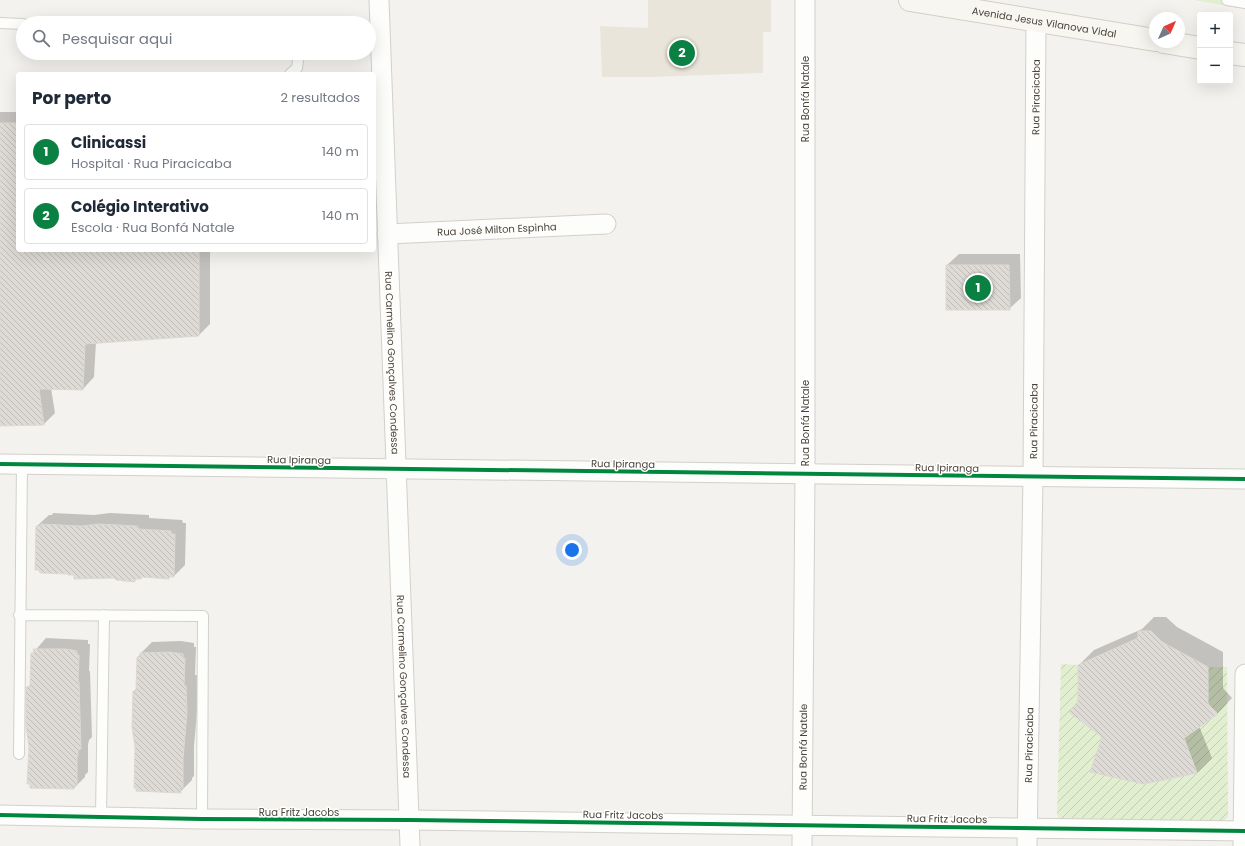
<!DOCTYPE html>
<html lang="pt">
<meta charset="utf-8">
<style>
:root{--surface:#fff;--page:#f2f2f3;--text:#1f2937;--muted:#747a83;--line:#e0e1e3;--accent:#0b8043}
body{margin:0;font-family:Poppins,sans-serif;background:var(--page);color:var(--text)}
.controls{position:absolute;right:12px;top:12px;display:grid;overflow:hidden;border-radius:4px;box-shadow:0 4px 16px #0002}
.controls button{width:36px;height:36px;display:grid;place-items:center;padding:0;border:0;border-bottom:1px solid var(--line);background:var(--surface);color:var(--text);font:20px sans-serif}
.compass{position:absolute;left:1149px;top:12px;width:36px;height:36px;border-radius:50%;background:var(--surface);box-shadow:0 4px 16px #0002;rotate:45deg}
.you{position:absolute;left:572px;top:550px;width:14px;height:14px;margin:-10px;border:3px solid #fff;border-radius:50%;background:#1a73e8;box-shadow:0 0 0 6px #1a73e833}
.badge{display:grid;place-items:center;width:26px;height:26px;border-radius:50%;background:var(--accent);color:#fff;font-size:13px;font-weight:700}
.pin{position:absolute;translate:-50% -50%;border:2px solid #fff;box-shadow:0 1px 4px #0006}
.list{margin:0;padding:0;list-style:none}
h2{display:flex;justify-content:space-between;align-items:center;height:52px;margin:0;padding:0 16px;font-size:17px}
h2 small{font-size:13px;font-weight:400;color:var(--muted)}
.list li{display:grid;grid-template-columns:26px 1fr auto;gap:12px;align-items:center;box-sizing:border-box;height:56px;margin:0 8px 8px;padding:0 8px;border:1px solid var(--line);border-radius:4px}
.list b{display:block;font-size:15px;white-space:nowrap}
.list p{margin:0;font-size:13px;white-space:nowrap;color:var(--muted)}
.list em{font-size:13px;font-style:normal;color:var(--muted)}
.icon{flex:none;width:22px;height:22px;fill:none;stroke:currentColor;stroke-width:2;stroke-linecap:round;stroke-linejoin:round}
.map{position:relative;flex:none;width:1245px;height:846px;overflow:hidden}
.search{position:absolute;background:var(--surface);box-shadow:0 4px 16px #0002;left:16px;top:16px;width:360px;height:44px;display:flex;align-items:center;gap:10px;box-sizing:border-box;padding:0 14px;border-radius:22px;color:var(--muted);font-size:15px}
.panel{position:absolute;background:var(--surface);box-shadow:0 4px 16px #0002;left:16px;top:72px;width:360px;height:180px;border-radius:4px}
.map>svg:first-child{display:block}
.education{fill:#eae5da}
.grass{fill:url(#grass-tufts)}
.garden{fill:url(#garden-furrows)}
.shadow{fill:#0003}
.building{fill:url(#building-back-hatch);stroke:#dcd9d4}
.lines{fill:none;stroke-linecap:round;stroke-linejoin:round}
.lane-casing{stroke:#d2d0cb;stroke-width:12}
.street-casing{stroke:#d2d0cb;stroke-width:21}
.secondary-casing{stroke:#d3cfc5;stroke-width:24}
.lane{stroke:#fdfdfc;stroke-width:10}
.street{stroke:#fdfdfc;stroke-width:19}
.secondary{stroke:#f7f6f1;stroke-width:22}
.cycleway-casing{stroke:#fff;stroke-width:6}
.cycleway{stroke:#00873e;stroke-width:4}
.labels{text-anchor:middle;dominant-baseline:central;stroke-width:3;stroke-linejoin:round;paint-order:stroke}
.street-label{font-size:10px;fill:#4b4439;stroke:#fff}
</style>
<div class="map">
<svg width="1245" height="846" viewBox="0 0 1245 846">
<defs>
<pattern id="grass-tufts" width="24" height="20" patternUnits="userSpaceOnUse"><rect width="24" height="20" fill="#e1eecf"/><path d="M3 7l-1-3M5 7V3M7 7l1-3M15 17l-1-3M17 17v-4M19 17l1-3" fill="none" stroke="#c3cdb2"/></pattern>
<pattern id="garden-furrows" width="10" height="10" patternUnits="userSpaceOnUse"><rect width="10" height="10" fill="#e1eecf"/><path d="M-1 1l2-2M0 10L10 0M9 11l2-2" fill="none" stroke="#c3cdb2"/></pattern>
<pattern id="building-back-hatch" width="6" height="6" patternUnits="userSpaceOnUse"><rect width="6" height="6" fill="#dedbd6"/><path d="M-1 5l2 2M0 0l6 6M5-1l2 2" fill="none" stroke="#c0bdb8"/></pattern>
</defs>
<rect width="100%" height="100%" fill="#f4f2ee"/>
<!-- education -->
<path class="education" d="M648,0H771V32H763V73L649,77H602L600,26L648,28Z"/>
<!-- grass -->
<path class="grass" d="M1194,0H1245V9Z"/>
<!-- garden -->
<path class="garden" d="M1061,664L1078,665V701L1069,712L1102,737L1091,772L1144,784L1197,773L1184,738L1218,714L1208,704V667H1227L1228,817L1219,825L1060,819L1057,815Z"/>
<!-- shadow -->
<path class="shadow" d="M0,112H18V250H210V324L199,335L96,342L94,377L83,389L51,388L55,413L44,424L0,425Z
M959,254H1020L1021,298L1009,309L947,265Z
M53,513L94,515L110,513L149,515V518L182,520L183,523H186L185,565L174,576H171L169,578L143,576L137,578L134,581L116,578L75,574L37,526L49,515H52Z
M1154,617H1166L1177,627L1223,652V688L1232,698L1218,713L1199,726L1212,758L1197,773L1103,736L1079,702V665L1094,650L1142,629Z
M46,638L88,640V644H90L89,671H90L92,737L89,740L88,745V772L85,775V777L74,788L30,747L27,688L31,684L32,654Z
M181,641L194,643V647H196L195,675H197L198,700L194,747V776L192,778V780L180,792L136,747L134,691L137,688L138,657L141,653L152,642Z"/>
<!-- building -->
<path class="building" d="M0,123H18V250H199V336L85,344L83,390L39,389L44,425L0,426Z
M946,265H1009L1010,310H946Z
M41,524L82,526L98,524L138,526V529L171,531V534H175L174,577H169V579L142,577L141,579H135V582L116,580L115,578L74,579V575H68V574L40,573L39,570H35L36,526H41Z
M1138,631H1151L1162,642L1208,667V704L1218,714L1184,738L1197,773L1144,784L1090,772L1102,737L1069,712L1078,701V665L1138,638Z
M33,649H66L77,651V655H79L78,682H79L81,749L78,750V756H77V785H74V789L30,788V784H27L29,747L26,726V687H30L31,653H34Z
M169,652L183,654V658H185L184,686H186L187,712L183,759V788H180L181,793L136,791V788H134L135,747L132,727L133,691H136L137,657H140V653Z"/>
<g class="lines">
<defs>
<path id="lane" d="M1227,0L1245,3
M0,23L23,24
M290,74L297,68L299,53
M19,615L203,616L202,819
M19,754L22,465
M101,816L104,615"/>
<g id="street">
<path id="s1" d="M379,0L410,846"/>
<path id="s2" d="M387,234L606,224"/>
<path d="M0,464L1245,479"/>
<path d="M0,815L202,819L409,820L1245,831"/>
<path id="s3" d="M802,846L805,474V0"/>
<path id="s4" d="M1027,846L1033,477L1036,21"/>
<path d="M1243,846L1245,674"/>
</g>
<g id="secondary">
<path id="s5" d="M910,0L1155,40"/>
<path d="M1164,42L1200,48"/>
<path d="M1230,53L1245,55"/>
</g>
</defs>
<!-- lane casing -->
<use href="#lane" class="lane-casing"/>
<!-- street casing -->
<use href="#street" class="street-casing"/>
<!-- secondary casing -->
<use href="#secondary" class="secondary-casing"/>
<!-- lane -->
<use href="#lane" class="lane"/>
<!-- street -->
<use href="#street" class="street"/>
<!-- secondary -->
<use href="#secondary" class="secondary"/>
<defs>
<path id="cycleway" d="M0,464L1245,479
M0,815L202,819L409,820L1245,831"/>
</defs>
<!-- cycleway casing -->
<use href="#cycleway" class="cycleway-casing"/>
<!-- cycleway -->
<use href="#cycleway" class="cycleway"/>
</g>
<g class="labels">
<!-- street labels -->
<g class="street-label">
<text stroke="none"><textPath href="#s5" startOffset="136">Avenida Jesus Vilanova Vidal</textPath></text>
<text stroke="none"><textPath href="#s4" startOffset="749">Rua Piracicaba</textPath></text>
<text transform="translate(805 99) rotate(-90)">Rua Bonfá Natale</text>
<text stroke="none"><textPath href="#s2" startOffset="110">Rua José Milton Espinha</textPath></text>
<text stroke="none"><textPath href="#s1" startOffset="363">Rua Carmelino Gonçalves Condessa</textPath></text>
<text stroke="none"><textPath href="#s4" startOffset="425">Rua Piracicaba</textPath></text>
<text transform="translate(805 423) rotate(-90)">Rua Bonfá Natale</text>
<text transform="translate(299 460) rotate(1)">Rua Ipiranga</text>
<text transform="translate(623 464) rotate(1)">Rua Ipiranga</text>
<text transform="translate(947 468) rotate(1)">Rua Ipiranga</text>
<text stroke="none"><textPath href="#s1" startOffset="687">Rua Carmelino Gonçalves Condessa</textPath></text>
<text stroke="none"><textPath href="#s4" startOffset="101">Rua Piracicaba</textPath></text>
<text stroke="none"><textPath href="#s3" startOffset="99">Rua Bonfá Natale</textPath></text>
<text x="299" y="812">Rua Fritz Jacobs</text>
<text transform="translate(623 815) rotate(1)">Rua Fritz Jacobs</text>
<text transform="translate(947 819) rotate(1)">Rua Fritz Jacobs</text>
</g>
</g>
</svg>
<div class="controls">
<button>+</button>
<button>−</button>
</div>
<svg class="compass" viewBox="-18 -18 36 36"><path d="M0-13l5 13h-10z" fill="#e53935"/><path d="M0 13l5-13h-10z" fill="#747a83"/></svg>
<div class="you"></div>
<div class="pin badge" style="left:978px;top:288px">1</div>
<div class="pin badge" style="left:682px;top:53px">2</div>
<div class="search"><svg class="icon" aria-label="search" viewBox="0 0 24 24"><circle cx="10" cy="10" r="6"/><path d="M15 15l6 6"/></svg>Pesquisar aqui</div>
<section class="panel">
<h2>Por perto<small>2 resultados</small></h2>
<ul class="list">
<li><span class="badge">1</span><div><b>Clinicassi</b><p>Hospital · Rua Piracicaba</p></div><em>140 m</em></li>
<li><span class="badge">2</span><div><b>Colégio Interativo</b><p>Escola · Rua Bonfá Natale</p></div><em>140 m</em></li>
</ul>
</section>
</div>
